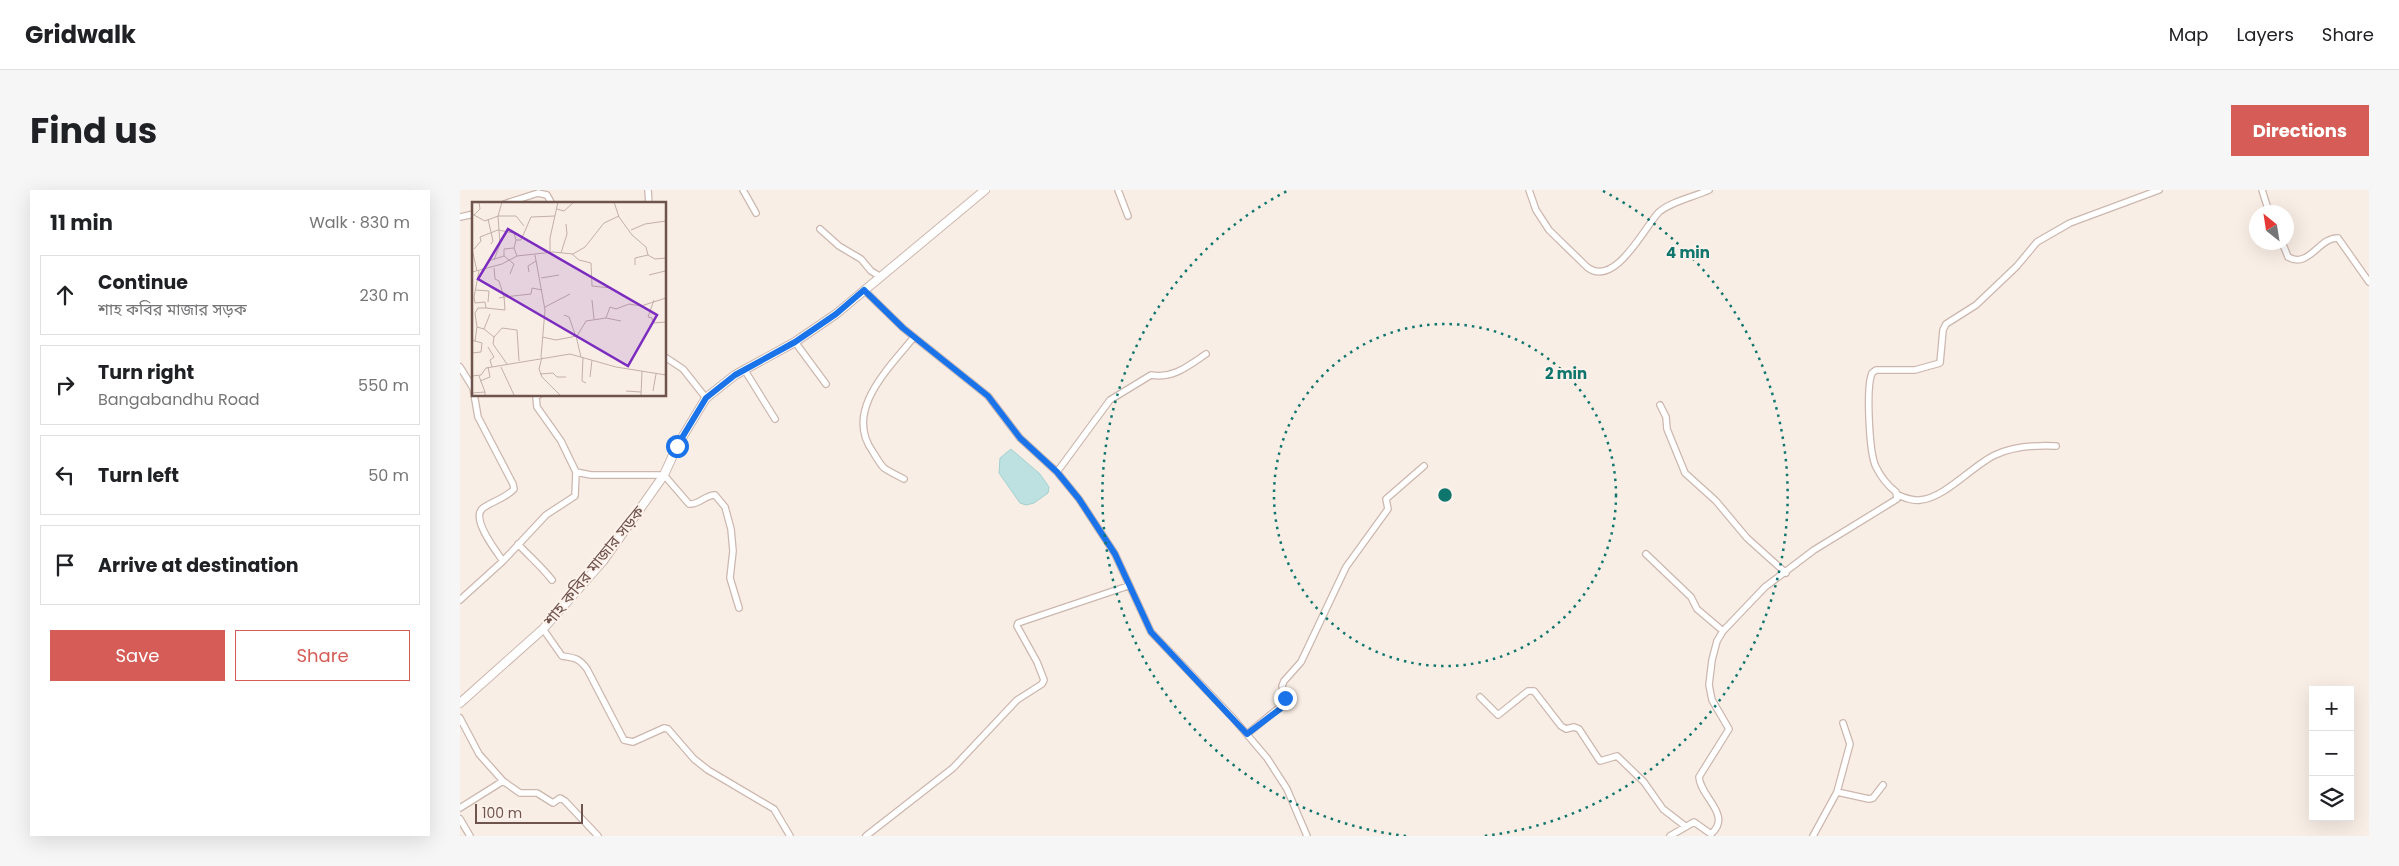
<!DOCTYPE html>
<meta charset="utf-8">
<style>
:root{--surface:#fff;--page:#f6f6f6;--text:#202124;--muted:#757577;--line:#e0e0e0;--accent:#d65d57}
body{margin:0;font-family:Poppins,"Noto Sans Bengali",sans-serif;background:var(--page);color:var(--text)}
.controls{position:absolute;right:15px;bottom:15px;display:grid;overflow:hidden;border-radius:0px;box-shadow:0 5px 20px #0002}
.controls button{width:45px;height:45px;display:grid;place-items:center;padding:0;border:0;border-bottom:1px solid var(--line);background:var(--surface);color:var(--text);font:25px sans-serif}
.compass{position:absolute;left:1789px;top:15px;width:45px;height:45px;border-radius:50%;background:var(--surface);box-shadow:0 5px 20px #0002;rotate:330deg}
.scale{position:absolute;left:15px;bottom:12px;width:108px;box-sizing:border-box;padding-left:5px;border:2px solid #6f534d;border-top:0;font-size:14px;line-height:18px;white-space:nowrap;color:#6f534d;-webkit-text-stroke:4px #fdf2eb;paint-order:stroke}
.stop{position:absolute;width:15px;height:15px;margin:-11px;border:4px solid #1a73e8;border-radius:50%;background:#fff}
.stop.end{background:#1a73e8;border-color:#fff;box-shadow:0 1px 5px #0008}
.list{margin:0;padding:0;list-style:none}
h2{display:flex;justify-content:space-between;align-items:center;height:65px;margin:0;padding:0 20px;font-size:21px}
h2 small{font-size:16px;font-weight:400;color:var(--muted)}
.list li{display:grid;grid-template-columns:32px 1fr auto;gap:15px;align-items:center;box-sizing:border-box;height:80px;margin:0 10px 10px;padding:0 10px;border:1px solid var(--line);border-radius:0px}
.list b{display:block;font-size:19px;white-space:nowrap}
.list p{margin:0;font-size:16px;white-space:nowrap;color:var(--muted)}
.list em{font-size:16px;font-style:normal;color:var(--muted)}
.actions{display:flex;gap:10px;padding:15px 20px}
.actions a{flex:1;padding:11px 0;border:1px solid var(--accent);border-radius:0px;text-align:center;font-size:18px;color:var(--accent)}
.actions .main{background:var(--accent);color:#fff}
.icon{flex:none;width:28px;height:28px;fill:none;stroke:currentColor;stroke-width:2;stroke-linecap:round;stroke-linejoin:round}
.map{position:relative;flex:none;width:1909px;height:646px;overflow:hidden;border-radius:0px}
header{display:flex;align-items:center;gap:30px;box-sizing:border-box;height:70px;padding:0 25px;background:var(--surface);border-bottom:1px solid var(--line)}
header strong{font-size:24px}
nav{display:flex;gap:28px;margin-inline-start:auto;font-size:18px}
.intro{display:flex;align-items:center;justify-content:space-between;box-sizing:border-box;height:120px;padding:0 30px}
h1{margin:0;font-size:35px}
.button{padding:12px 22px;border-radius:0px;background:var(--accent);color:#fff;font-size:18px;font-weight:700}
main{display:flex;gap:30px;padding:0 30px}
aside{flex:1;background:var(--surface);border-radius:0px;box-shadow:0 5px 20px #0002}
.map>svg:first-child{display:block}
.water{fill:#bce1e0;stroke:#a3d1d0}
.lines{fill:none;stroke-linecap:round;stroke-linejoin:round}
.minor-casing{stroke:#ccb7af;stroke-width:8}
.tertiary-casing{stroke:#ccb7af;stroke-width:10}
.minor{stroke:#fff;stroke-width:5.5}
.tertiary{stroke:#fff;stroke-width:8}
.route{stroke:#1a73e8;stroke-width:6}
.ring{fill:none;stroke:#0f766e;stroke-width:2.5;stroke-dasharray:2.5 5}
.labels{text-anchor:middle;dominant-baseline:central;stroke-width:4;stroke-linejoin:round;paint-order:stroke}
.street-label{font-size:16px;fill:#6f534d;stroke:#fdf2eb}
.inset-road{fill:none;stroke:#c2b0a8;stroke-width:1}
.view{fill:#7b2cbf;fill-opacity:0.15;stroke:#7b2cbf;stroke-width:2.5}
.inset-edge{fill:none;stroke:#6f534d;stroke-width:2.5}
.centre{fill:#0f766e;stroke:#fdf2eb;stroke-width:2.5}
.ring-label{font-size:15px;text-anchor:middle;font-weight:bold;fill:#0f766e;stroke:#fdf2eb;stroke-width:4;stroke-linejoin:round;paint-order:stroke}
</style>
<header>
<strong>Gridwalk</strong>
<nav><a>Map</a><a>Layers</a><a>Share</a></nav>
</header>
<div class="intro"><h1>Find us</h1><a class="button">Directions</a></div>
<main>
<aside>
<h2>11 min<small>Walk · 830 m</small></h2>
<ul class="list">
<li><svg class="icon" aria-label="ahead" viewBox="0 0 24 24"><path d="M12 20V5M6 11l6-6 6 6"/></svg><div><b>Continue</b><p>শাহ কবির মাজার সড়ক</p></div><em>230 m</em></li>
<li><svg class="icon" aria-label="right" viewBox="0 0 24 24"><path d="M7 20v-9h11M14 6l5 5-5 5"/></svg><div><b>Turn right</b><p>Bangabandhu Road</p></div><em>550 m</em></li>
<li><svg class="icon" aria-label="left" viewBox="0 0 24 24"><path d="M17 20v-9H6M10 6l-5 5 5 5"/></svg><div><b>Turn left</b></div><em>50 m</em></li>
<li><svg class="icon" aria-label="arrive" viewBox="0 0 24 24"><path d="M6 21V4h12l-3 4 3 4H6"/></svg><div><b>Arrive at destination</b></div></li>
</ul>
<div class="actions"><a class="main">Save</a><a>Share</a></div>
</aside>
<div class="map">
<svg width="1909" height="646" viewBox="0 0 1909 646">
<rect width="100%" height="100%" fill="#f9eee5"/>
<!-- water -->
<path class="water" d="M551,259L580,284L589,297L588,303L574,313L566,315L560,313L539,283L540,268Z"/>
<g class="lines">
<defs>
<path id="minor" d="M188,0L189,14
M283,0L296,23
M658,0L668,26
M1069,0L1076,20L1089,40L1127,77C1155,99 1185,36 1199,22C1212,11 1234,7 1249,0
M1802,0L1809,22
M44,14L78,3L87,5L92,14
M0,27L14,24
M360,39L379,56L401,69L411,81L421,87
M1822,52L1828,67C1849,79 1859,47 1878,48L1909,92
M404,100L443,138L528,206L560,248L597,282L619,309L655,364L691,442L773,528L807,568L827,599L847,646
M335,152L366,194
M205,167L223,179L246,208
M0,177L13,198L18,227L53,294L54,299C46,308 33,311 23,318C10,328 36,361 43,371
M284,179L315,229
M1200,215L1206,227L1207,239L1225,283L1256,311L1287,348L1326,383
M116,282L131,285H204L229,314C239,315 245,305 255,305L265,317L271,339L273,361L270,388L279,418
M597,282L650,210L691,185C713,189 728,176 746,164
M444,289C438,286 430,282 424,278C420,274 416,267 413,262C383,221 429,178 454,147
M1438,305C1445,308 1452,311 1460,310C1485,308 1513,275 1535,265C1554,256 1575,255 1596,256
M58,354C70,367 82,377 92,390
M1186,364L1231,407L1237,419L1263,441
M0,410L43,371L86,325L115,306L116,282L101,251L77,217L76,207L79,205
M83,439L102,466C115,468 119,468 127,479L164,550L173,552L204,538L208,539L234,569L248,580L314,619L330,646
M1020,507L1038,525L1068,501H1074L1101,536L1106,539L1114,537L1119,539L1140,571L1157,566L1184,592L1203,619L1225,636
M0,528L19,564L43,591L0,618
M787,544L826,512L822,496L824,491L841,472L886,377L928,319L926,309L964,276
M43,591L60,603H77L93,613L100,608L105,611L138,646
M1377,602L1390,554L1383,533
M0,629L10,646
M406,646L493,578L557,510L582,494L584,490L577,472L557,436L558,433L668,396
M1210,646L1234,632L1251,644C1273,625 1240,607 1239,587L1269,539L1252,510L1249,495L1252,470L1257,451L1263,441L1305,397L1354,360L1437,309L1436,302C1427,295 1421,287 1416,277C1409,263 1406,197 1412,183L1416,180H1455L1480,173L1483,140L1486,134L1516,115L1557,76L1577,52L1610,33L1699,0
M1353,646L1377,602L1409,609L1413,608L1423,595"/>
<path id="tertiary" d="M0,513L83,439L143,371L204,285L217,256L246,208L275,185L335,152L376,124L525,0"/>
</defs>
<!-- minor casing -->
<use href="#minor" class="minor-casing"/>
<!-- tertiary casing -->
<use href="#tertiary" class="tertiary-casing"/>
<!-- minor -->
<use href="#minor" class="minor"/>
<!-- tertiary -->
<use href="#tertiary" class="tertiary"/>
</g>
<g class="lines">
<!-- route -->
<path class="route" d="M217,256L246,208L275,185L335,152L376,124L404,100L443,138L528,206L560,248L597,282L619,309L655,364L691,442L787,544L824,516L826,512L825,508"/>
</g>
<!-- distance rings -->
<g class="ring">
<circle cx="985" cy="305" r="171"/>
<path d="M946 646A343 343 0 0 1 827 1M1143 1A343 343 0 0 1 1024 646"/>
</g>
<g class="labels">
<!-- street labels -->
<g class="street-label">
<text transform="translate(134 376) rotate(-51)">শাহ কবির মাজার সড়ক</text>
</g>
</g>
<!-- overview -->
<g transform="translate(12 12)">
<rect width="194" height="194" fill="#f9eee5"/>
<path class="inset-road" d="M30,0L26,14H44L52,24M142,0L147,15L160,33L174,45L176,53L183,57L194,56M85,7L92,9L102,0M0,12L13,19L26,14L28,42L22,58M2,13L8,7L7,0M16,17L21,39L19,42M159,28L173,22L194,19M0,47L5,69M2,47L9,39L8,35L26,28L42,31L44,38M78,50V36L86,0M89,51L95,32L94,22M100,52L107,58L119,61L120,84L139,86M63,53L73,108L69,155M32,54L42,62L38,72M32,54V47L42,46M45,54L42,46L44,38H49L59,15L83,14M16,59L32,54M163,63V56L176,53M22,66L23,77L27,79L32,95L59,92L60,86L70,88M0,70L30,62L45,54L81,50L101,52L113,45L132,21L147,14M57,70L56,64L64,59M177,73L193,69M69,76L87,73M4,88L17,89L16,100M120,98L122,117M182,98L176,115L180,116L181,121L194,120M73,105L98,92M14,106L33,108L32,95L27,96M92,113L97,115L103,132M134,116L149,119M5,125L12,127L18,112M12,127L22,135L21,142L35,162M104,134L109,155M22,135L30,126L45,128L47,159M70,135L84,138L105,134L114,119L134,116L138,105L144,107L157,102L169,104L194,96M0,139H3L5,125L3,111L6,106H14L13,100L3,101L2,95L7,69M16,145L22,155L18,158L20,165M0,151L9,150L10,141L3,139M70,155L67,167L70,175L88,193M111,155L110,179L114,181M29,165L42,193M68,172L81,171L85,175H94M0,174L9,173L14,166L98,152L144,165L194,173M7,174L13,190M118,175L120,158M8,179L18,175L16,165M154,189L169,190M181,189L184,172M0,191L13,190V193M169,193L170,169"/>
<path class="view" d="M36,27L185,113L156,164L6,77Z"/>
<rect width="194" height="194" class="inset-edge"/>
</g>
<circle cx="985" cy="305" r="8" class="centre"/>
<g class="ring-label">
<text x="1228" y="68">4 min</text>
<text x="1106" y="189">2 min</text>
</g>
</svg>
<div class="controls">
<button>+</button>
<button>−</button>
<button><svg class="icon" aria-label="layers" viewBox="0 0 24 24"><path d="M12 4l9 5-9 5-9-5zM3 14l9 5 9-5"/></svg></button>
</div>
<svg class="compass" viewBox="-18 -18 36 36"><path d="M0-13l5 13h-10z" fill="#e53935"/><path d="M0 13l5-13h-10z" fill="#757577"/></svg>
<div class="scale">100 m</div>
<div class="stop" style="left:217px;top:256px"></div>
<div class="stop end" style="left:825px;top:508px"></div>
</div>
</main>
